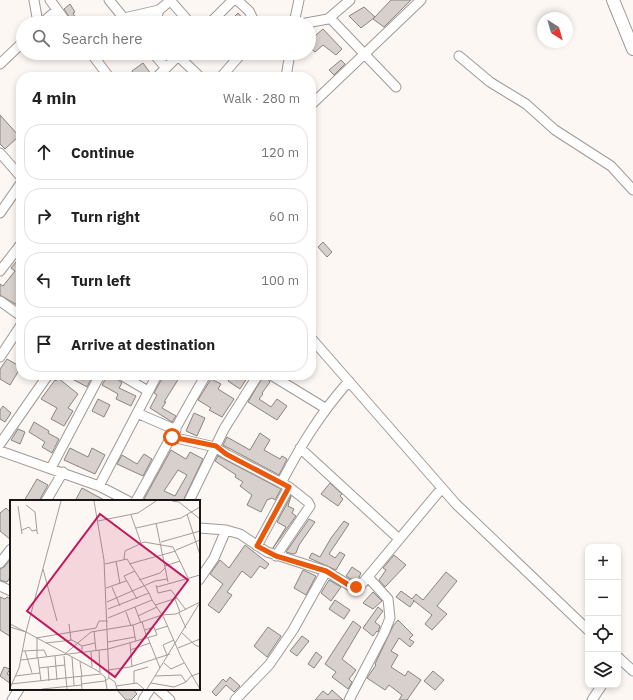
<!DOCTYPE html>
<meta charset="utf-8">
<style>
:root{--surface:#fff;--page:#f6f6f6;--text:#222;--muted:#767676;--line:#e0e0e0}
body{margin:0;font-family:"IBM Plex Sans",sans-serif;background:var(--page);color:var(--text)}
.controls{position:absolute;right:12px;bottom:12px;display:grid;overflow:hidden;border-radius:8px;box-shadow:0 2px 6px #0003}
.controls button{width:36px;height:36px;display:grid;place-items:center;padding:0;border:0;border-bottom:1px solid var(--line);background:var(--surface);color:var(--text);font:20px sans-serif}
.compass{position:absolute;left:537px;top:12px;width:36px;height:36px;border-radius:50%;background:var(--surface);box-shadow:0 2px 6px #0003;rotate:143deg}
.stop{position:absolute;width:12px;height:12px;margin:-9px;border:3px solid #ea580c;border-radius:50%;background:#fff}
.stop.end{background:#ea580c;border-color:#fff;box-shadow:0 1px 4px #0008}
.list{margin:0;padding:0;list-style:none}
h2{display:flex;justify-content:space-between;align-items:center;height:52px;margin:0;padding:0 16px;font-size:17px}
h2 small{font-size:13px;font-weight:400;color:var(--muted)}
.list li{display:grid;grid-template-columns:26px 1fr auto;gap:12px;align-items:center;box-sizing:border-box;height:56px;margin:0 8px 8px;padding:0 8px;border:1px solid var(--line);border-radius:16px}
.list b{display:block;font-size:15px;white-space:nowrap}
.list em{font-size:13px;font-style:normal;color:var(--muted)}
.icon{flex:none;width:22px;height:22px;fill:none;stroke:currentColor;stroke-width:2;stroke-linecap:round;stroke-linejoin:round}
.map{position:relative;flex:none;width:633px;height:700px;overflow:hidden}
.search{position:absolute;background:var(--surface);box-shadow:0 2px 6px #0003;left:16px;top:16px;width:300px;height:44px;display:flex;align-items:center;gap:10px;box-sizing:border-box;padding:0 14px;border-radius:22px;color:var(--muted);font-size:15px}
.panel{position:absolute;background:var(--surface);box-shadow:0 2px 6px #0003;left:16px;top:72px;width:300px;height:308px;border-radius:16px}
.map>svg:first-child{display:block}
.building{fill:#d7d0cd;stroke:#8a8481;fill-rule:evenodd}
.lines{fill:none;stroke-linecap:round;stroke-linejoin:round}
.street-casing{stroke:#a09a97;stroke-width:11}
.secondary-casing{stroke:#a09a97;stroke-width:14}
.street{stroke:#fff;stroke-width:9}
.secondary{stroke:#fff;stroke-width:12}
.route{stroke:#ea580c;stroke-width:5}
.inset-road{fill:none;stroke:#a29d9a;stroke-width:1}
.view{fill:#c2185b;fill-opacity:0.15;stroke:#c2185b;stroke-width:2}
.inset-edge{fill:none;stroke:#191615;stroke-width:2}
</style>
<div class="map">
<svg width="633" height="700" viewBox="0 0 633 700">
<rect width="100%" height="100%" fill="#fdf7f3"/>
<!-- building -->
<path class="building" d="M391,0H411L384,27L373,19Z
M70,4L75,12L73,13L78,23H73L64,9Z
M364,7L375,17L361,28L349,16Z
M238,13L247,23H234L231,20Z
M323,29L342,49L336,55L323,45L315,52L309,47V41Z
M341,60L345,64L334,75L329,70Z
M143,63L151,74L147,77H136L132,71Z
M0,115L19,136L5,149L0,144Z
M323,242L332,252L327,257L318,247Z
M21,256V300L17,305L0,295V284L3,286L15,271L11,268Z
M7,359L21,367L10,385L0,379V369Z
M65,375H93L87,387Z
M108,375H112L122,383L119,388L136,396L131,406L116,399L118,394L102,385Z
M164,375H181L164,402H166L162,408L176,416L172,422L150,408L157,395L154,393Z
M232,375H249L240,389L228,381Z
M264,375L270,382L262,393L263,394L259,399L271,407L277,399L287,406L277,420L248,402Z
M58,378L78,394L68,408L73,411L64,426L51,419L57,408L41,399L55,380L56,381Z
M211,379L221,384L218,389L234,399L222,417L209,410L211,408L198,400Z
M98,399L110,405L104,417L92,411Z
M3,406L11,413L5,422L0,419V410Z
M194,413L205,418L197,436L186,431Z
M34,422L49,431L48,433L59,439L52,453L42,447L45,442L29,432Z
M18,429L25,432L20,444L11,440Z
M260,433L270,440L264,450L280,459L282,456L287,459L279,475L223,445L227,437L250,450Z
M70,448L88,457L92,448L105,455L95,474L64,460Z
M171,450L186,459L190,452L203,459L183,501H143ZM178,470L187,475L175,496L164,491Z
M144,454L152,459L143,476L117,464L122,455L137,464Z
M218,456L281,489L275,500L272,498L267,500L261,512L247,505L252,495L240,486L243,482L235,477L236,475L215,461Z
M37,479L48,485L39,501H24Z
M330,483L342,494L340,496L343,499L338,506L321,494Z
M82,488L106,501H75Z
M291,496L288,506L294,509L292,513L296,516L273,548L286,527L277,522Z
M6,508L11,513V540L0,531V513Z
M309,519L315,522L299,545L296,553L293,554L286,552Z
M344,521L349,524L329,554L335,558L340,552L345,555L336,570L309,558L312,553L320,557L331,538Z
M245,545L269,564L265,569L260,566L251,578L242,571L227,592L232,595L219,613L208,605L223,584L210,574L220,560L229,568Z
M394,555L406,565L385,587L379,580L386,570L383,568Z
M11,559V576L7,582L0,580V569L4,567Z
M352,567L361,573L358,580L351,579L346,576Z
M303,570L316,576L306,595L294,588Z
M446,572L457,581L437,606L447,614L432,630L425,624L432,615L413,600L414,601L410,607L396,597L401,591L412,599L416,594L423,600Z
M329,580L341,587L331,601L321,593Z
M373,592L382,601L373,609L363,603Z
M0,597L5,599L7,597L11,599V637L0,630Z
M335,600L350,610L344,619L329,609Z
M378,607L383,611L375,622L380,626L378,632L377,631L373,636L363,628Z
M398,620L413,635L409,639L414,642L410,647L399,638L391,651L398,655L391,667L405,676L408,671L421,680L407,700H399L402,695L389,685L385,690L367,678L376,665L375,664L393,626Z
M353,621L361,627L342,659L356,670L349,679L352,682L348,689L332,677L336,672L325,664Z
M268,627L281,636L267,657L254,646Z
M302,636L309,641L297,656L290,651Z
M316,652L322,657L314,668L308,664Z
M4,667L10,669L7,674L11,676V684L0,676Z
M433,671L444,680L435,690L424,681Z
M230,677L240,686L234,692L226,685L216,696L212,692L223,679L226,682Z
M116,689H133L137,694L131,700H126Z
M332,690L343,700H315L323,691L328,695Z"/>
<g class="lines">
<defs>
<path id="street" d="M34,0L38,23
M50,0L67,23
M109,0L127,22
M170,0L190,23
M237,0L249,11L255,23
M124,18L159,10L171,0
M330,18L396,87
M42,23L57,10
M155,23L159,10
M210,23L233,0
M294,23L299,0
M306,23L328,19L350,0
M91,53L109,77
M153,53L166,68
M178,56L200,77
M459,56L490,82L526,104L555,130L611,166L633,190
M0,64L23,42
M157,77L181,53
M221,77L242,53
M286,77L290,53
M311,105L421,0
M0,153L21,177
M0,213L21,183
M0,271L21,244
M0,301L21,316
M311,338L456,504L588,630
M0,357L21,325
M121,375L148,391
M271,375L325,408
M137,413L176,430
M172,437L215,447L226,454L289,487L308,502L310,506L276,556
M0,444L48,375
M300,448L399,539
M0,451L99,486L157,375
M51,468L100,375
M281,483C302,444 319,415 349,381
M99,486L128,501
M46,501L63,472
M136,501C160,459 181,416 206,375
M189,501L224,429L258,375
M199,528L226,530L240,534L267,552L326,571L352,587L361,585L442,488
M257,546L289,487
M0,563L11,549
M199,580L214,558L226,530
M0,586L11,591
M618,657L633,671
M158,689L170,700
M12,700L19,689
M143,700L150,689
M235,700L269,665L293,630L326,571
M349,700L384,633L390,618L388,599L368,577
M592,700L602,685"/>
<path id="secondary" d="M613,0L633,49"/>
</defs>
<!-- street casing -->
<use href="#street" class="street-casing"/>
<!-- secondary casing -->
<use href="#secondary" class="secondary-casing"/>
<!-- street -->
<use href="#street" class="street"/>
<!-- secondary -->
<use href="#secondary" class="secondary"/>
</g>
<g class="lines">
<!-- route -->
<path class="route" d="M172,437L216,446L226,454L289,487L257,546L276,556L326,571L352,587H356"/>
</g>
<!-- overview -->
<g transform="translate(10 500)">
<rect width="190" height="190" fill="#fdf7f3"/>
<path class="inset-road" d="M51,1L16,132L88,171L95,177L97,189M84,1L94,60L99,178M162,1L169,2L190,19M16,5L25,12L27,31M8,6L12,34M177,14L190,55M121,15L131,43M88,21L128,13L146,1M146,23L158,82M126,28L171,18L190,7M12,30L19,27L22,31L26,30L28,34M151,42L190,31M166,50L190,40M114,59L115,51L134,42L163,47L178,78M106,61L110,84M95,64L117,59L139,93M119,64L166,51M155,66L170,61M33,69L47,121M125,71L114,76L127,99M129,80L150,73L155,68M146,85L148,93L161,90L167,98M102,87L110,106M147,87L190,75M96,88L116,81M165,99L170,112M97,102L145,81L157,79M145,105L167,98L176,110M125,107L131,123M98,109L139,93L142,100M116,112L121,126M169,113L176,128M128,116L147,107M98,118L142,100L154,118L171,157L190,189M132,122L137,138M0,124L16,132M59,124L61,140M123,125L125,137M0,127L16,132M145,130L158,126M84,131L86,151M172,133L185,145L190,147M26,138L86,128L89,121H98M138,138L150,168M98,142L125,137L126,141M36,143L62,140L72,146M120,143L122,167M168,148L190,139M89,150L90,172M120,150L140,143M12,151L34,150L37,157M15,151L22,173M81,152L82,167M56,153L81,132L123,125L152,115L166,114L190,102M72,153V146L85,143M157,155L153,145L164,140M45,156L47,180M54,156L57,189M62,157L64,185M27,158V138M28,158L31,181M11,160L98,149L147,135L144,127L135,130M70,162L72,177M154,163L161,169L174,163M38,167L39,181M29,168L55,165M98,170L120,167L160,154M5,176L30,173M145,176L171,175L176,182L181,176L190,173M71,177L72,189M141,183L164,187L176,182M1,184L91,174M71,184L95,181L99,178L105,182L107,189M124,184V171L138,167M106,186L127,183L134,189M0,188L9,168L16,132M32,189L72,185M137,189L189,104"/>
<path class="view" d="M90,14L178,80L105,177L17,111Z"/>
<rect width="190" height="190" class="inset-edge"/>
</g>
</svg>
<div class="controls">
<button>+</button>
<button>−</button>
<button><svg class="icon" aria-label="locate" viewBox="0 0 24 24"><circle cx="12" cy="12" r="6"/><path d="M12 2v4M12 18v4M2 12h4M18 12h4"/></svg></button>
<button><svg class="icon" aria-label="layers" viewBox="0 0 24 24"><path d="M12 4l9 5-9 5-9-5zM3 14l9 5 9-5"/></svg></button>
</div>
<svg class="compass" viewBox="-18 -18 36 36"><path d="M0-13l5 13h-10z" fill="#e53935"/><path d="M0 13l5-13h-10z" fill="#767676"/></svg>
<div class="stop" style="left:172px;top:437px"></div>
<div class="stop end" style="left:356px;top:587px"></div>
<div class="search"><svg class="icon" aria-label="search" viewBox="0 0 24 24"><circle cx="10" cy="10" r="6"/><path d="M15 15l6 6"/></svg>Search here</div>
<section class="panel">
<h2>4 min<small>Walk · 280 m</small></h2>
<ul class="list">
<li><svg class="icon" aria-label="ahead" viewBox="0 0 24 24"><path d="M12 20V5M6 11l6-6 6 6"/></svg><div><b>Continue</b></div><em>120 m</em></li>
<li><svg class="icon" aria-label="right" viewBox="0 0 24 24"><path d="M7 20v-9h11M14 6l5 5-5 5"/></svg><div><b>Turn right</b></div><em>60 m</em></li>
<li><svg class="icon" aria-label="left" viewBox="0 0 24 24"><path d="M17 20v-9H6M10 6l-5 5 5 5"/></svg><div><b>Turn left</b></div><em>100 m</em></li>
<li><svg class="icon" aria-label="arrive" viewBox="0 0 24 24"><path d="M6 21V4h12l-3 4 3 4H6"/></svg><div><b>Arrive at destination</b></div></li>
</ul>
</section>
</div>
